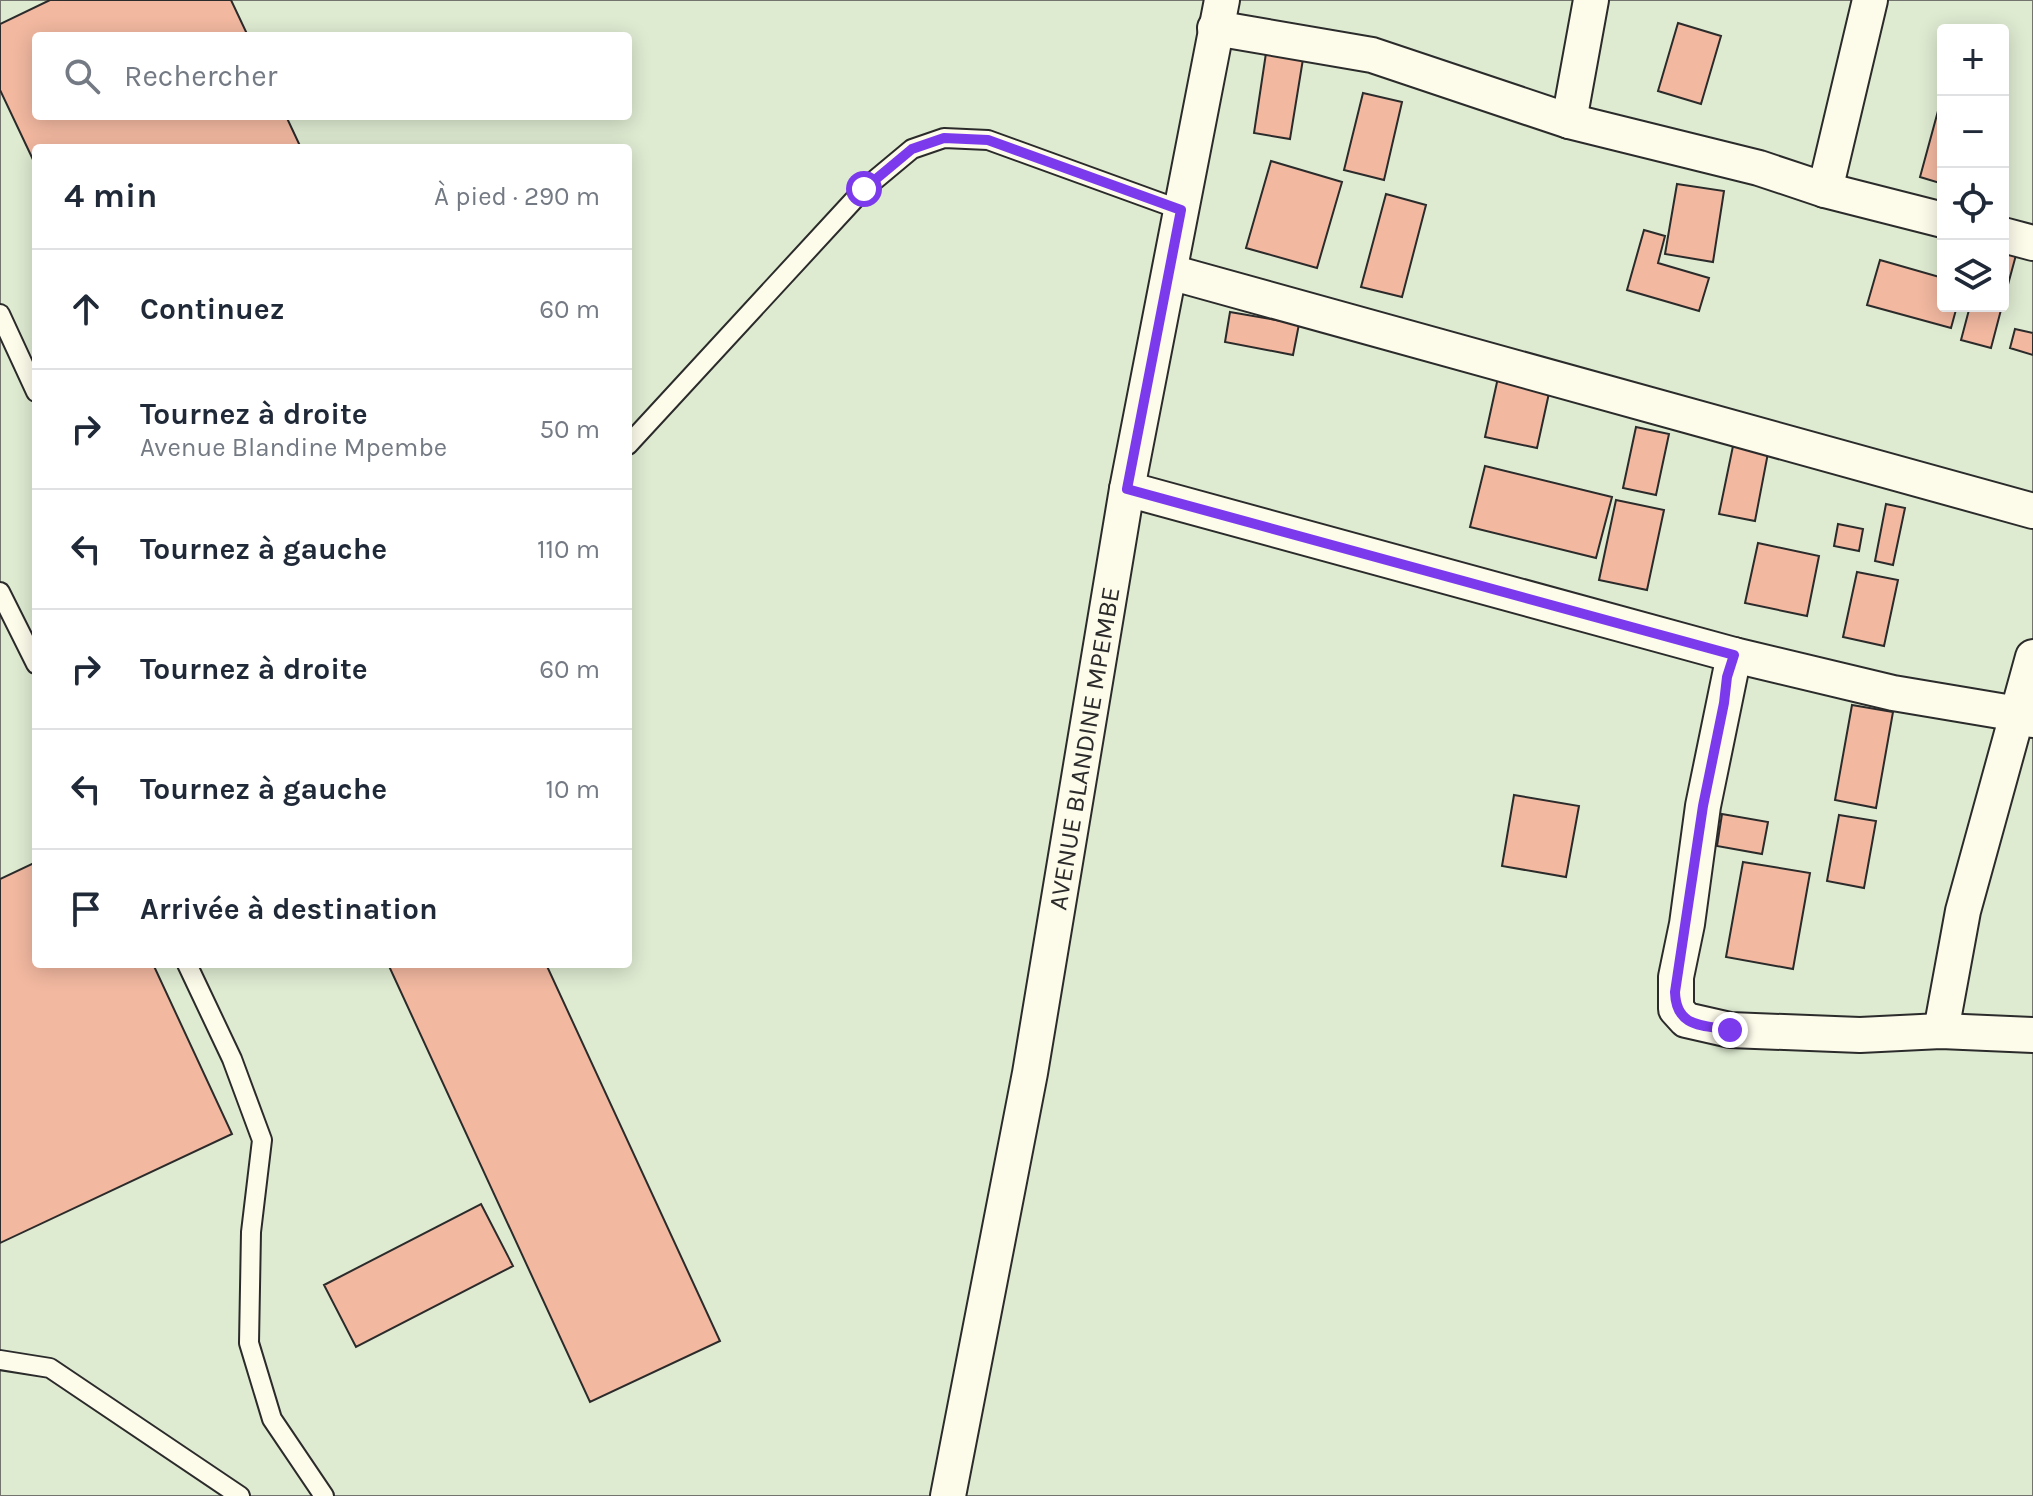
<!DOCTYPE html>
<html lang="fr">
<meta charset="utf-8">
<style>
:root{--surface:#fff;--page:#f6f6f7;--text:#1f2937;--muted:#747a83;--line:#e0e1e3}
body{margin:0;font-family:Karla,sans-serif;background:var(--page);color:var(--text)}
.controls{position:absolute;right:24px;top:24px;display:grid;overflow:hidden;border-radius:8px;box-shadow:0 4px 20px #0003}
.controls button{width:72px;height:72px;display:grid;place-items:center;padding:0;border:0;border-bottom:2px solid var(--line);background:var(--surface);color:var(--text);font:40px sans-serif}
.stop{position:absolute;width:24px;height:24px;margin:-18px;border:6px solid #7c3aed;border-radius:50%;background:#fff}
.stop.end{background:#7c3aed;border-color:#fff;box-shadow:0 2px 8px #0008}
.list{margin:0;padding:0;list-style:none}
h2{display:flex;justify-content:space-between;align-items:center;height:104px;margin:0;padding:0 32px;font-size:34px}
h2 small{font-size:26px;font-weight:400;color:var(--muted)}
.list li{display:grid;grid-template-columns:52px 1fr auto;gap:24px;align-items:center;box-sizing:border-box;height:120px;padding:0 32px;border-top:2px solid var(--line)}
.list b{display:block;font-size:30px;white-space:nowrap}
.list p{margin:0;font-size:26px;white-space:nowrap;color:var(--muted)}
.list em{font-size:26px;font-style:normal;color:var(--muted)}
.icon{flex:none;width:44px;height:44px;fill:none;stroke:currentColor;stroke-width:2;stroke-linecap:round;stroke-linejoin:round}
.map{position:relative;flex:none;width:2033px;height:1496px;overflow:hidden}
.search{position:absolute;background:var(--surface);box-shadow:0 4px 20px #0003;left:32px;top:32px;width:600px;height:88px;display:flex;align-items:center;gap:20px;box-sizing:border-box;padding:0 28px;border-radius:8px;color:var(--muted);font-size:30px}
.panel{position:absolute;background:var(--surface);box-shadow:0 4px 20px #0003;left:32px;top:144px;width:600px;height:824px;border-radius:8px}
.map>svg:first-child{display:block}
.green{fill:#deebd1;stroke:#74746e;stroke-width:2;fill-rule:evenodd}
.building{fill:#f2b8a0;stroke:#2b2b2b;stroke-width:2}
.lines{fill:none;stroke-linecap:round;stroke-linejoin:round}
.lane-casing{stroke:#2b2b2b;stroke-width:22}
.street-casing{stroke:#2b2b2b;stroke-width:38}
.lane{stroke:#fdfbea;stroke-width:18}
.street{stroke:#fdfbea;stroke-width:34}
.route{stroke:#7c3aed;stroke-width:10}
.labels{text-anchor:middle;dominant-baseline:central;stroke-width:6;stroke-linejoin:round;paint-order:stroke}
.street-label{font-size:26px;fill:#2b2b2b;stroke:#fdfbea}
</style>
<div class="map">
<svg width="2033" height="1496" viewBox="0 0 2033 1496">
<rect width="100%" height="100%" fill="#fdfbea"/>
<!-- green -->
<path class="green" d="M0,0H2033V1496H0ZM1943,30H2003V306H1943ZM36,36H628V116H36ZM36,148H628V964H36Z"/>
<!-- building -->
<path class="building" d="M50,0H231L248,36H36V116H286L301,148H36V166L0,90V24Z
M1678,23L1721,36L1701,104L1658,91Z
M1266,53L1303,59L1290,139L1254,133Z
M1363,93L1402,102L1384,180L1344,170Z
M1938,111L1943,112V184L1920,177Z
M1271,161L1342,182L1317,268L1246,248Z
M1677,184L1724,191L1713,262L1665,254Z
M1386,194L1426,205L1402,297L1361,287Z
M1644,230L1665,236L1658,263L1709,278L1699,311L1627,290Z
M2003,252L2016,255L2003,303Z
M1880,260L1943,278V306H1957L1951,328L1867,305Z
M1970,306H2002L1991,348L1961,340Z
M1230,312L1299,324L1293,355L1225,342Z
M2015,329L2033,333V355L2010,348Z
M1499,373L1551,384L1537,448L1485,437Z
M1636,427L1669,434L1656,495L1623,488Z
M1733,446L1768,453L1755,521L1719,514Z
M1485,466L1612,497L1596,558L1470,527Z
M1616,500L1664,510L1647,590L1599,580Z
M1886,504L1905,508L1893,565L1875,561Z
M1838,524L1863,529L1859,551L1834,546Z
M1758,543L1819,556L1807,616L1745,603Z
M1857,572L1898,580L1884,646L1843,637Z
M1852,705L1893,712L1876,808L1835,800Z
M1514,795L1579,806L1566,877L1502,866Z
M1722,814L1768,822L1762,854L1717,846Z
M1839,815L1876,821L1864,888L1827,881Z
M36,862V964H153L232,1134L0,1243V879Z
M1743,862L1810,873L1793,969L1726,957Z
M388,964H546L720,1341L590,1402Z
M481,1204L513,1266L356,1347L324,1285Z"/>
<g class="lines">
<defs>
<path id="lane" d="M0,314L36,392
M628,445L864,189L912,149L944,138L988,140L1181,210
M0,592L36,664
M187,964L232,1059L262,1140L251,1232L249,1343L272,1419L324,1496
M0,1360L50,1368L240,1496"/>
<g id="street">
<path d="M1215,28L1372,55L1569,121L1759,168L1825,190L1943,220"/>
<path d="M1569,121L1591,0"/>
<path d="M1825,190L1870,0"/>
<path d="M2003,235L2033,243"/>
<path d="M1170,272L2033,511"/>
<path d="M1127,489L1734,655L1893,693L2018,714L2033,720"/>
<path d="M1734,655L1703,806L1687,924L1676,977V1009L1686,1020L1730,1030L1860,1035L1941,1031L2033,1035"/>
<path d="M1941,1031L1963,911L2033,657"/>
<path id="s1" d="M948,1496L1030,1073L1127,489L1222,0"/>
</g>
</defs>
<!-- lane casing -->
<use href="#lane" class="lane-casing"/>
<!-- street casing -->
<use href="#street" class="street-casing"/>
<!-- lane -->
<use href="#lane" class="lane"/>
<!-- street -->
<use href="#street" class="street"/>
</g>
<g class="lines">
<!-- route -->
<path class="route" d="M864,189L912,149L944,138L988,140L1181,210L1127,489L1734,655L1727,677L1724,703L1703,806L1675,992C1676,1027 1701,1025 1730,1030"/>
</g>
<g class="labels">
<!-- street labels -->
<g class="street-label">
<text stroke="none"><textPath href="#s1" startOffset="760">AVENUE BLANDINE MPEMBE</textPath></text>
</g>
</g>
</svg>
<div class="controls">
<button>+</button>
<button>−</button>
<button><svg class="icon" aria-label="locate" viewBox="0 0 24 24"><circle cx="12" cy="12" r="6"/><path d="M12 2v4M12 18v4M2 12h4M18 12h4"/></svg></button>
<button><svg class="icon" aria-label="layers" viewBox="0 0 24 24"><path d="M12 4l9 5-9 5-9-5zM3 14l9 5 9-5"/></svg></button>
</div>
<div class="stop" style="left:864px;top:189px"></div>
<div class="stop end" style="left:1730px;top:1030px"></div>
<div class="search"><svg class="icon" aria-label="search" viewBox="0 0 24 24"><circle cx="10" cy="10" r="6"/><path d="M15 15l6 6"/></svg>Rechercher</div>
<section class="panel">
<h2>4 min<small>À pied · 290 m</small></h2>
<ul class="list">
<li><svg class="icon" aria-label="ahead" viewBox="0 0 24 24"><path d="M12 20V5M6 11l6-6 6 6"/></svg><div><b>Continuez</b></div><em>60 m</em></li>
<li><svg class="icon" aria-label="right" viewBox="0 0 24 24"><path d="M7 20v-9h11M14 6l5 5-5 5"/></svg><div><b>Tournez à droite</b><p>Avenue Blandine Mpembe</p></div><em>50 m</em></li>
<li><svg class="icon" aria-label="left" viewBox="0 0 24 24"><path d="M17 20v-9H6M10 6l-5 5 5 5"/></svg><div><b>Tournez à gauche</b></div><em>110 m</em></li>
<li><svg class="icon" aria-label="right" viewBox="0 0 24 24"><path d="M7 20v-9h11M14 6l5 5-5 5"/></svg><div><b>Tournez à droite</b></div><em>60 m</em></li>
<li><svg class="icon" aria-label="left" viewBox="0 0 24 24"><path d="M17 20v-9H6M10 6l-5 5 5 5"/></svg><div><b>Tournez à gauche</b></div><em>10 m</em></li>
<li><svg class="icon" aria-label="arrive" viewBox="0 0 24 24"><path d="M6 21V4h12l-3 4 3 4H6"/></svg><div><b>Arrivée à destination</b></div></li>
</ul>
</section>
</div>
